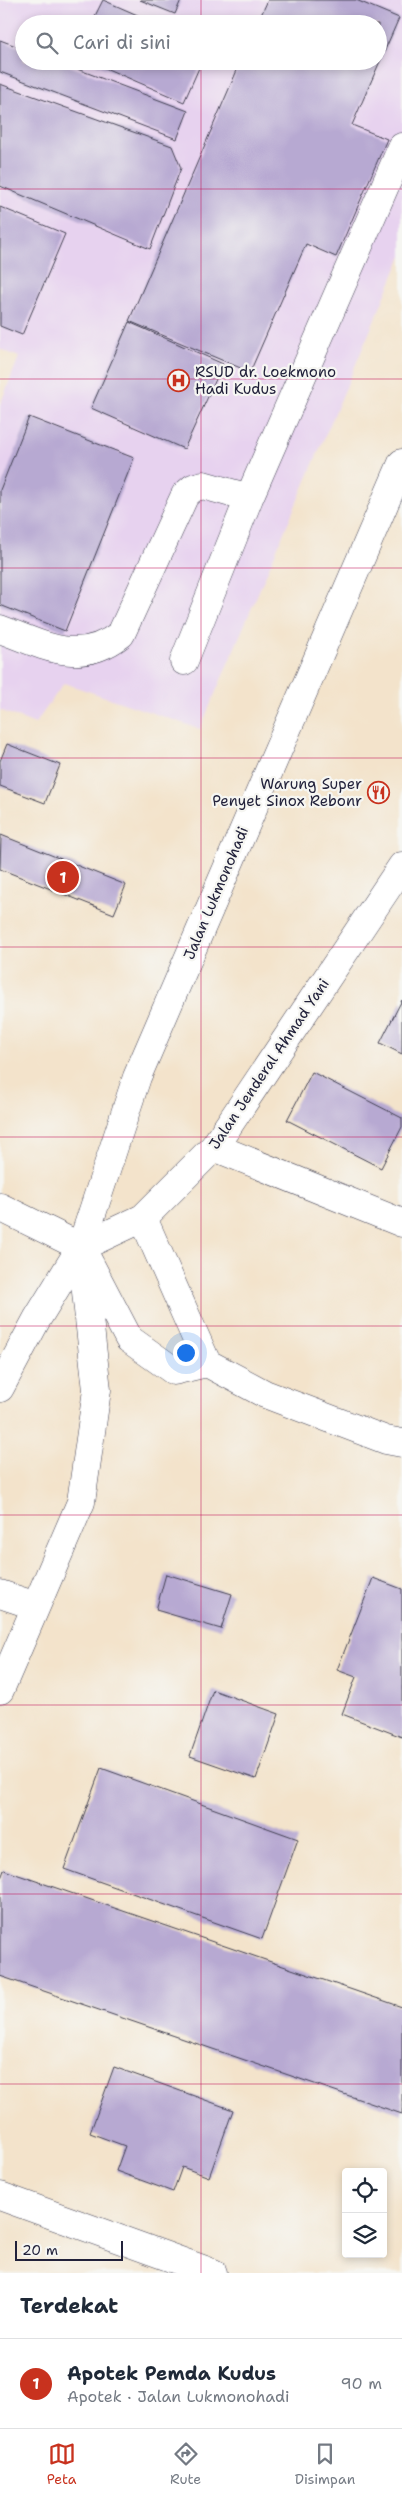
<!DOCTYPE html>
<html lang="id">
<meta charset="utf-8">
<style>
:root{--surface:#fff;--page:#f6f6f7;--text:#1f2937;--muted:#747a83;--line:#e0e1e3;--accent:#c8321e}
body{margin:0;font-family:"Shantell Sans",sans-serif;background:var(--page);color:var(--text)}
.controls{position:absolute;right:15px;bottom:15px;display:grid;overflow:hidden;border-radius:5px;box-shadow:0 2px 8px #0003}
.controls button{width:45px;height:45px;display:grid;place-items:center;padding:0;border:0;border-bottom:1px solid var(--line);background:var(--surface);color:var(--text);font:25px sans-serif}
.scale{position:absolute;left:15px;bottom:12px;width:108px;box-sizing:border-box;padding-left:5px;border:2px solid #22223b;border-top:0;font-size:14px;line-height:18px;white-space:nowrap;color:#22223b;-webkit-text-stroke:4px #f6f6f2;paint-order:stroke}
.you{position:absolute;left:185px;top:1352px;width:18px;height:18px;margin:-12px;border:4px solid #fff;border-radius:50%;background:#1a73e8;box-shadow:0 0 0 8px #1a73e833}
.badge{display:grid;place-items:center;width:32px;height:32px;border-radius:50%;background:var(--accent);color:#fff;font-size:16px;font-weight:700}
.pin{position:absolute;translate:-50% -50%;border:2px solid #fff;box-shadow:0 1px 5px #0006}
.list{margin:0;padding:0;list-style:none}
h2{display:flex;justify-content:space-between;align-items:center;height:65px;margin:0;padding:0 20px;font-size:21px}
h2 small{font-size:16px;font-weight:400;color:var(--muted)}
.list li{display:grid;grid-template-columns:32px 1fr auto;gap:15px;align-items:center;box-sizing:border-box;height:90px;padding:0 20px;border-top:1px solid var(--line)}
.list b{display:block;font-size:19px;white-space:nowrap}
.list p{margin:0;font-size:16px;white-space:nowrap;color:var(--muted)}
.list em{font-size:16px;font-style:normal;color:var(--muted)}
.icon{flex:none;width:28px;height:28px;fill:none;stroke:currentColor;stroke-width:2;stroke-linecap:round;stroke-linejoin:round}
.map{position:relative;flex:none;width:402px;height:2273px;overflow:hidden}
.search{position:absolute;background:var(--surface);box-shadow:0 2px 8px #0003;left:15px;right:15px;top:15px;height:55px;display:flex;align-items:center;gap:12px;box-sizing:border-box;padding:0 18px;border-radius:28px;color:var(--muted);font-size:19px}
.sheet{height:155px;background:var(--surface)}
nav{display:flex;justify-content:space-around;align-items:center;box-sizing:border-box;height:70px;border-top:1px solid var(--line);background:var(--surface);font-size:14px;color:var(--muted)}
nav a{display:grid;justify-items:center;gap:2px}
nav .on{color:var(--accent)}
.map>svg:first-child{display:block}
.built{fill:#e7d2ef;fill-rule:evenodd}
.building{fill:#b7a9d2}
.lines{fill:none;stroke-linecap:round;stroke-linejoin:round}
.minor-casing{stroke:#413f51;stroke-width:29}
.major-casing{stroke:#413f51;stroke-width:29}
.minor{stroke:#fff;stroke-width:28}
.major{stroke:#fff;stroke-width:28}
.grid{fill:none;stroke:#c2185b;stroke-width:1;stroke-opacity:0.55}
.labels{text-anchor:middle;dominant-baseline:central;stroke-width:4.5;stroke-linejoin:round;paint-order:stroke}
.poi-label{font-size:15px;fill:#22223b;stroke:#f6f6f2;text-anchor:start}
.street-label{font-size:15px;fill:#22223b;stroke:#f6f6f2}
</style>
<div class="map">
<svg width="402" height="2273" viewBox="0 0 402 2273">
<rect width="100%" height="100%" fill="#f6f6f2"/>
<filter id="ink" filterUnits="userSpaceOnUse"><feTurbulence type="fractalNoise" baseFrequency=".02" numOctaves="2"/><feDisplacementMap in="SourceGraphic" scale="10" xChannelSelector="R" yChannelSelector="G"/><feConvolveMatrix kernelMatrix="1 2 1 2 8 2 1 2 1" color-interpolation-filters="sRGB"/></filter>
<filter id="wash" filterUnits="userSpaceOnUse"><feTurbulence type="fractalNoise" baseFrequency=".0096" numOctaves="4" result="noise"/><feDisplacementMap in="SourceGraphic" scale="20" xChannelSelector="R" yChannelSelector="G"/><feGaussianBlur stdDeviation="1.12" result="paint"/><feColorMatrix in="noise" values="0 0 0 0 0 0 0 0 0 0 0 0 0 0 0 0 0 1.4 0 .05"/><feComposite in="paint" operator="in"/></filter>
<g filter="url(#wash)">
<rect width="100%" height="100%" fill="#f3e3cb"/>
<!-- built -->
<path class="built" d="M0,0H402V256L200,729L64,683L35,724L0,710V405L19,357L0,349ZM24,24H378V61H24Z"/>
<g id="blocks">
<!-- building -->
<path class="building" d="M103,0L158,24H91Z
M140,0H181L175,14Z
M268,0H356L399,18L352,125L387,139L336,257L306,244L250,372L129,321L241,61H378V24H257Z
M0,40L24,49V61H56L188,111L177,139L0,72Z
M89,61H202L184,102Z
M0,84L172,146L181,168L150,249L0,186Z
M0,207L65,234L22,335L0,326Z
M129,322L223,364L184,449L91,408Z
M29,417L134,458L65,631L0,605V490Z
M7,744L60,765L45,803L0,786V761Z
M1,835L126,885L114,914L0,869Z
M402,1000V1054L380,1043Z
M312,1072L402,1118V1127L381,1168L287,1120Z
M166,1574L232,1594L221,1629L156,1610Z
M373,1578L402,1589V1737L342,1714L356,1677L337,1670Z
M213,1690L279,1714L256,1779L190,1756Z
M101,1768L298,1839L262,1939L64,1869Z
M4,1870L402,2007V2114L0,1976V1881Z
M114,2067L233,2110L209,2177L182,2167L173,2192L116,2171L125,2146L90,2133Z"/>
</g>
</g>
<g filter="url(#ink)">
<use href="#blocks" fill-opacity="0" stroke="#413f51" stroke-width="1"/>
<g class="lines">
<defs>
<path id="minor" d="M0,629C43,645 79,667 121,634L185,495L193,488L203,485L249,498
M184,661L249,498L402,147
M214,1147L402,1223
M0,1207L81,1247L129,1339L174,1371L207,1363
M143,1218L207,1363L265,1394L386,1440L402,1443
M0,1594L36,1606
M0,1690L81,1502L97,1390L81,1247
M0,2196L213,2273"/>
<path id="major" d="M81,1247L143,1218L214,1147L402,866
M0,1388L37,1319L81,1247L137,1077L402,463"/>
</defs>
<!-- minor casing -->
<use href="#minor" class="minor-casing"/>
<!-- major casing -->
<use href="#major" class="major-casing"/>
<!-- minor -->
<use href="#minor" class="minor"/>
<!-- major -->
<use href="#major" class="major"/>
</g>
</g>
<!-- grid -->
<path class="grid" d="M201,0V24M201,61V2273M0,189H402M0,379H402M0,568H402M0,758H402M0,947H402M0,1137H402M0,1326H402M0,1515H402M0,1705H402M0,1894H402M0,2084H402"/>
<!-- icons -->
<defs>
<symbol id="hospital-ring" viewBox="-11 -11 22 22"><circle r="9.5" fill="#f6f6f2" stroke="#c8321e" stroke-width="1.5"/><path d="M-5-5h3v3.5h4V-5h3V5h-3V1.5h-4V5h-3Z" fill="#c8321e"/></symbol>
<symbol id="restaurant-ring" viewBox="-11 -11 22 22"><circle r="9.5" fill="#f6f6f2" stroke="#c8321e" stroke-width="1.5"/><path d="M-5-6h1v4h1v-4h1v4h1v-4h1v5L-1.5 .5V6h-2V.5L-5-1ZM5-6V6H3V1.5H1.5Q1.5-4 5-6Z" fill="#c8321e"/></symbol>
</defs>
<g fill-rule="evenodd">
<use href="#hospital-ring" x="166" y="368" width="25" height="25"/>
<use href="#restaurant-ring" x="366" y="780" width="25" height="25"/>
</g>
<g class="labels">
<!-- poi labels -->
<g class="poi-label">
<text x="195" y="372">RSUD dr. Loekmono<tspan x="195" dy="17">Hadi Kudus</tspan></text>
<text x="362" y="784" text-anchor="end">Warung Super<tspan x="362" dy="17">Penyet Sinox Rebonr</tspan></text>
</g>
<!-- street labels -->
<g class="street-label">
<text transform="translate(216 893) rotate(-67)">Jalan Lukmonohadi</text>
<text transform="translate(269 1064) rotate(-56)">Jalan Jenderal Ahmad Yani</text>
</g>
</g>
</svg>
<div class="controls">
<button><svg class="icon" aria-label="locate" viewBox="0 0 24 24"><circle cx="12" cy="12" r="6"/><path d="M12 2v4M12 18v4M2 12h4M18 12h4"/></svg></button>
<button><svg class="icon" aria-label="layers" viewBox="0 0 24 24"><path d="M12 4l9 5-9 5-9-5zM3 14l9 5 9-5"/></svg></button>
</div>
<div class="scale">20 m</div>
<div class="you"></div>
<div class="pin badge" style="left:63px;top:877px">1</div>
<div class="search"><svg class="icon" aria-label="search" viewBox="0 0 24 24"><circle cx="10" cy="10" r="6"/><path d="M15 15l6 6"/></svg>Cari di sini</div>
</div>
<section class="sheet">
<h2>Terdekat<small></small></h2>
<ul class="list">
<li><span class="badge">1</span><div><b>Apotek Pemda Kudus</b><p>Apotek · Jalan Lukmonohadi</p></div><em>90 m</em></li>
</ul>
</section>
<nav>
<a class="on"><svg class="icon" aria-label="map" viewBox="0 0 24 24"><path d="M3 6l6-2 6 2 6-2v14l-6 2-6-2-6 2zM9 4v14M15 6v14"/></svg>Peta</a>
<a><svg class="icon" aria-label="directions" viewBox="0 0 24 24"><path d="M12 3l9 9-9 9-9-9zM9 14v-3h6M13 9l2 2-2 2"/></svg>Rute</a>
<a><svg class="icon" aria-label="saved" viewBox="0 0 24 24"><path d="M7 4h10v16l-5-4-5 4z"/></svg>Disimpan</a>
</nav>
